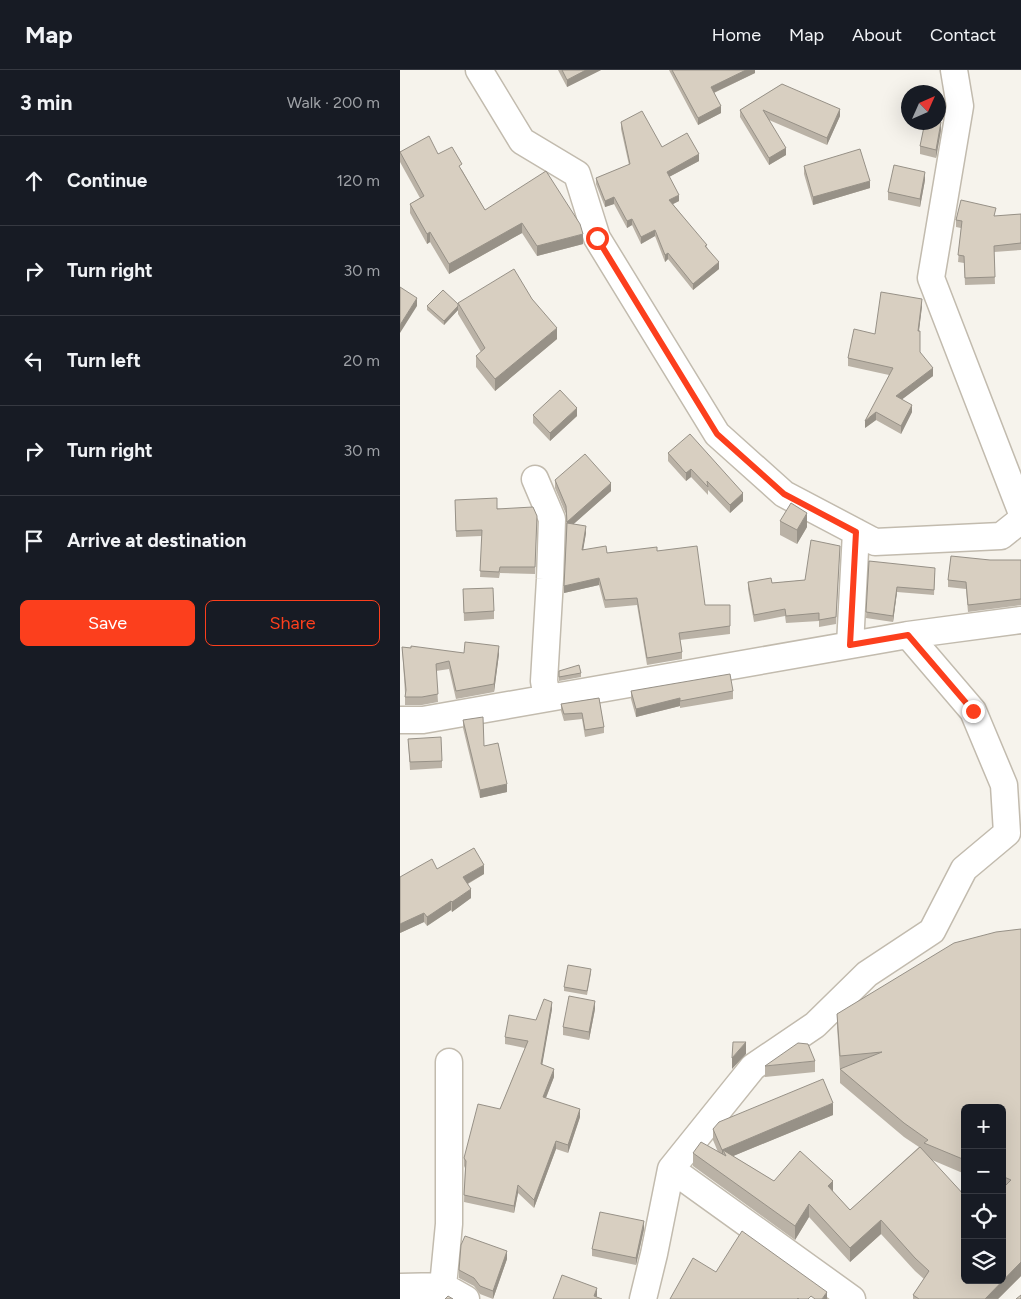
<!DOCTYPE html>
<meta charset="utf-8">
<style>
:root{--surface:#171b24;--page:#242831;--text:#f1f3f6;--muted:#9ea1a6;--line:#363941;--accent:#fc3f1d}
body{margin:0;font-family:Figtree,sans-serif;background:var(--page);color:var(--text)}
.controls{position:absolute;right:15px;bottom:15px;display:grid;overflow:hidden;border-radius:8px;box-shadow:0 5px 20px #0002}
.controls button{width:45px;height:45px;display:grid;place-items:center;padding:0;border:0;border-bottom:1px solid var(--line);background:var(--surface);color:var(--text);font:25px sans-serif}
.compass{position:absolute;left:501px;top:15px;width:45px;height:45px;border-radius:50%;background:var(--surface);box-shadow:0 5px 20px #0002;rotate:45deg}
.stop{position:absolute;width:15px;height:15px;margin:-11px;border:4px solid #fc3f1d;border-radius:50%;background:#fff}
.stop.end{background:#fc3f1d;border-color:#fff;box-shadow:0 1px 5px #0008}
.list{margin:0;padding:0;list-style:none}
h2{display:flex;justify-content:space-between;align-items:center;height:65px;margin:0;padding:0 20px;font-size:21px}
h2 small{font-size:16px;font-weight:400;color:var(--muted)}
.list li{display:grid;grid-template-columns:32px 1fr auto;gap:15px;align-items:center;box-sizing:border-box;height:90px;padding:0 20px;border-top:1px solid var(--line)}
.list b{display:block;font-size:19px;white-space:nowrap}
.list em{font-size:16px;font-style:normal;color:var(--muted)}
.actions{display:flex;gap:10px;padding:15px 20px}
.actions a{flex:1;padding:11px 0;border:1px solid var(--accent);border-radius:8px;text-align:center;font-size:18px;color:var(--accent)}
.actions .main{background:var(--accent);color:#fff}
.icon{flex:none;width:28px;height:28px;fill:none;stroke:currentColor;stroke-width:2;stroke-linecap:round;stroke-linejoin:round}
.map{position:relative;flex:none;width:621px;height:1229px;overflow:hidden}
header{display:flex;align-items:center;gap:30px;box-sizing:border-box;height:70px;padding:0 25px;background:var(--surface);border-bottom:1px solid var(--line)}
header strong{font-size:24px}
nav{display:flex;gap:28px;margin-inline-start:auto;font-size:18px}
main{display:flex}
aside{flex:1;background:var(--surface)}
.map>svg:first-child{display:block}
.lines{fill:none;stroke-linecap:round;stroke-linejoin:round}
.minor-casing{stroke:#c2bbae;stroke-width:29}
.minor{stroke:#fff;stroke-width:26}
.wall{fill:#bab2a6;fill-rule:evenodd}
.shaded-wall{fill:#979187}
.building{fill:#d8cfc1;stroke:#979187}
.route{stroke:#fc3f1d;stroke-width:6}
</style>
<header>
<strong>Map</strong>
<nav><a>Home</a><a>Map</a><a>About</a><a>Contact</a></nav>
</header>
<main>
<aside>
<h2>3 min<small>Walk · 200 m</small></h2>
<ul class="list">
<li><svg class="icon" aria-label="ahead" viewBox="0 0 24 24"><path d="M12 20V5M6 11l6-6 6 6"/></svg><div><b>Continue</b></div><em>120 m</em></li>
<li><svg class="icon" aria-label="right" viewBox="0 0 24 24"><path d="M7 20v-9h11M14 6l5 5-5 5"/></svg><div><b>Turn right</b></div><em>30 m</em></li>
<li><svg class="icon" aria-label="left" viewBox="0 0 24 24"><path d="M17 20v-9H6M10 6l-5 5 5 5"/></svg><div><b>Turn left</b></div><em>20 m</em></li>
<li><svg class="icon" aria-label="right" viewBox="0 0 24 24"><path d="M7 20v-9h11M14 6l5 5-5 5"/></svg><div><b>Turn right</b></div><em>30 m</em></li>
<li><svg class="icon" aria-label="arrive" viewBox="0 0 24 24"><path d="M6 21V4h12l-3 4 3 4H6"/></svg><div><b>Arrive at destination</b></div></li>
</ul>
<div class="actions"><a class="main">Save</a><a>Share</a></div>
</aside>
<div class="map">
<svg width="621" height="1229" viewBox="0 0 621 1229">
<rect width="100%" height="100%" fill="#f6f3ec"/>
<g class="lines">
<defs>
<path id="minor" d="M79,0L122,71L177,104L197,168L317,364L384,424L475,472L601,466L621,450
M554,0L560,36L531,208L621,441
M135,409L152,449L150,509L144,611L147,628
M508,565L621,550
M450,575L456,462
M0,650H23L508,565L573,641L604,715L607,763L564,799L532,861L467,904L415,955L353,997L271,1099L254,1184L243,1229
M271,1099L452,1229
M43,1216L49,1154V992
M0,1217L43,1216L66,1229"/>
</defs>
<!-- minor casing -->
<use href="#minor" class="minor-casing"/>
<!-- minor -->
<use href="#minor" class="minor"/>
</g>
<!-- wall -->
<path class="wall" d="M158,0H201L167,17Z
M269,0H355V3L314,23L321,43L298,55Z
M382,14L440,46L427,75L369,50L386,85L369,95L340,47V40Z
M221,52L262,77L299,91L269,107L279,131L273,134L307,177L319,199L293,220L268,189L265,192L255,166L241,174L232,155L227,158L214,134L205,137L196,114V108L229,95L221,59Z
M541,60L536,88L520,84V76Z
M0,81L38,84L62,100L85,140L183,174L137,186L122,163L49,204L30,172L27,174L10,143V134L20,128L0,92Z
M404,96L470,118L413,135L404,104Z
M525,110L520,137L488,130V122Z
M621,144V180L594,182L595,214L565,215L564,193L558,192L561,158L556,157V150Z
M58,234L157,269L95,321L76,297V286L81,282L58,244V240L44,255L27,240V236Z
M522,236L519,261L520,282L533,306L502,329L512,342L501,364L476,350L465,358L489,305L448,296V288L475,264Z
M133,345L177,346L150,371L133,353Z
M268,383L343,431L330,443L308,420V425L291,407L286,411L268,391Z
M155,410L211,421L173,454L186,463L183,479L207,483L257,481L305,535H330V564L280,570L282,582V589L247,595L237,535L205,538L199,515L164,523L166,456V444L155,418Z
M55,430L137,446L135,504L100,503L99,508L80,507L82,466L56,467Z
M380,451L407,457L397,474L380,465Z
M440,476L436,554L419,557V551L386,553L385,546L354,552L348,519V512L372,513L405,510Z
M590,490H621V535L568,542L566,519L548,517V510Z
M469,491L535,503L534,525L497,522L493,552L466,548Z
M63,519L94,541V549L64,551Z
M2,577L64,583L99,584L94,622L56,629L49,599L36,601L38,632L22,635H5V623Z
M159,601L181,603V607L159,611Z
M231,621H333V629L280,638V636L236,647L231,629Z
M199,628L204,657V663L185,667L182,649L164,651L161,641V634Z
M63,650L107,722L80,728L63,658Z
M8,669L42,691V698L10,700Z
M37,799L84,804L68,814L71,828L52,842L51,840L27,856L24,852L0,863Z
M621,859V1206L598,1229H513V1225L524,1209L515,1201L481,1164L450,1192L409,1147L395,1170L293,1096V1083L318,1082L313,1070V1059L433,1045L333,1086L374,1111L433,1122L450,1140L519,1077L504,1067L440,1013V1000L437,957V944ZM565,1038H602V1210L532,1090L565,1104Z
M191,903L187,925L164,921V917Z
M152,939L142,994L154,1007L146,1028L180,1047L168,1083L156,1079L134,1138L118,1123L114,1143L64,1132L65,1098L64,1096V1088L100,1039L125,978L105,974V967L136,950Z
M195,939L189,970L163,965V957Z
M415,991V1002L365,1007V996Z
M244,1159L236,1195L192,1186V1179Z
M107,1189L93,1229L80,1224L74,1216L59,1208V1200Z"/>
<!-- shaded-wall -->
<path class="shaded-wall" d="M186,0H201L167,17V10Z
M346,0H355V3L311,24V17Z
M321,36V43L298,55V48Z
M440,39V46L427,75V68Z
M541,52V60L536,88V80Z
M386,78V85L369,95V88Z
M299,84V91L267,108V102Z
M525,102V110L520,137V129Z
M470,111V118L413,135V127Z
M279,125V131L269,136V130Z
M214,127V134L205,137V131Z
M232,149V155L227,158V151Z
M122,153V163L49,204V194Z
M255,160V166L241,174V167Z
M30,162V172L27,174V164Z
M183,164V174L137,186V176Z
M268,183V189L265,192V185Z
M319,192V199L293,220V214Z
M17,228V236L0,263V255Z
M522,229V236L518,268V261Z
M58,236V240L44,255V251Z
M157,258V269L95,321V309Z
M533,298V306L496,334V326Z
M512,335V342L501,364V356Z
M177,338V346L150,371V363Z
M476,342V350L465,358V351Z
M291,399V407L286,411V403Z
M211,413V421L167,460V452Z
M343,423V431L330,443V435Z
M407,443V457L397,474V460Z
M186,456V463L182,487V480Z
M199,508V515L164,523V516Z
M497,517V522L493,552V546Z
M99,576V584L94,622V614Z
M280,628V636L236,647V639Z
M107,714V722L80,728V720Z
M84,795V804L63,816V807Z
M71,819V828L52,842V832Z
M51,831V840L27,856V847Z
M24,843V852L0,863V854Z
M195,931V939L189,970V962Z
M152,932V939L141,1002V994Z
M346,972V984L332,999V988Z
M154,999V1007L143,1035V1027Z
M433,1033V1045L326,1089V1086L323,1080V1090L322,1091V1080Z
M180,1039V1047L168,1083V1075Z
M156,1071V1079L134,1138V1130Z
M433,1111V1124L428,1116Z
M118,1115V1123L114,1143V1136Z
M409,1134V1147L395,1170V1156Z
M481,1150V1164L450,1192V1178Z
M244,1151V1159L236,1195V1188Z
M107,1181V1189L93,1229V1221Z
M621,1192V1206L598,1229H585Z
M197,1218V1226L196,1229L194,1226Z
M427,1222V1229H422Z"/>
<!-- building -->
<path class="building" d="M162,0H186L167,10Z
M272,0H346L311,17L321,36L298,48Z
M382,14L440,39L427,68L363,40L386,78L369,88L340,40Z
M242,41L262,77L287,63L299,84L267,102L279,125L269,130L307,175L305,176L319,192L293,214L268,183L265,185L255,160L241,167L232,149L227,151L214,127L205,131L196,108L230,94L221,52Z
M525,52H541L536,80L520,76Z
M29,66L38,84L52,77L62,94L59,96L85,140L146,101L180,154L183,164L137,176L122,153L49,194L30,162L27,164L10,134L24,126L0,82Z
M460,79L470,111L413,127L404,96Z
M494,95L525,102L520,129L488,122Z
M561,130L596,138L594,146L621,144V173L594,176L595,207L565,208L564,186L558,185L562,151L556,150Z
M114,199L132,229L157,258L95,309L76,286L85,278L58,233Z
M0,217L17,228L0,255Z
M43,220L58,234V236L44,251L27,236Z
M481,222L522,229L518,261H520V282L533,298L496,326L512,335L501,356L476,342L465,351L493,298L448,288L454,259L475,264Z
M160,320L177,338L150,363L133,345Z
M290,364L343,423L330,435L307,411L308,417L291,399L286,403L268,383Z
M185,384L211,413L167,452L166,436L155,410Z
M97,428V439L133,437L137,446L135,497H100L99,502L80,501L82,460L56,461L55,430Z
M391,433L407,443L397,460L380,451Z
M167,453L186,456L182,480L206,476L207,483L257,477V481L297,476L305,535H330V556L279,563L282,582L247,588L237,528L205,530L199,508L164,516Z
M411,470L440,476L436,547L419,550V543L386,546L385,539L354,545L348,512L371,508L372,513L405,510Z
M551,486L590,490H621V529L568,535L566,512L548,510Z
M469,491L535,498L534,520L497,517L493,546L466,542Z
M93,518L94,541L64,543L63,519Z
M65,572L99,576L94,614L56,621L49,591L36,594L38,624L22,627H5L6,620L2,577L11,578V576L64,583Z
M179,595L181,603L159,607V601Z
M330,604L333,621L280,631V628L236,639L231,621Z
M199,628L204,657L185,660L182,643L164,644L161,634Z
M83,647L84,676L98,673L107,714L80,720L63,650Z
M41,667L42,691L10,692L8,669Z
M74,778L84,795L63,807L71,819L52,832L51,831L27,847L24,843L0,854V807L32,789L37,799Z
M621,859V1192L585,1229H519L513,1225L529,1201L515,1188L481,1150L450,1178L409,1134L395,1156L293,1083L301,1072L326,1086L323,1080L374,1111L400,1081L433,1111L428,1116L450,1140L520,1077L565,1126V1210H602V1119L611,1110L602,1106V1038H565V1090L524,1073L528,1070L504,1053L440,999L482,982L440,986L437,944L554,873L596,862Z
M168,895L191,899L187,921L164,917Z
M169,926L195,931L189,962L163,957Z
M144,929L152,932L141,994L154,999L143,1027L180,1039L168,1075L156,1071L134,1130L118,1115L114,1136L64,1125L66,1091L64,1088L78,1034L100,1039L128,971L105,967L109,945L136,950Z
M333,972H346L332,988Z
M398,973L408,974L415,991L365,996Z
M423,1009L433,1033L322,1080L313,1059L319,1052Z
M200,1142L244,1151L236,1188L192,1179Z
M342,1161L427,1222L422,1229H415L411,1226L408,1229H399L398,1228L397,1229H270L293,1188L316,1202Z
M65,1166L107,1181L93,1221L80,1216L74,1208L59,1200L61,1175Z
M162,1205L197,1218L194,1226L202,1229H153Z
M621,1225V1229H616Z
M48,1226L53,1229H45Z"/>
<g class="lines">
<!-- route -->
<path class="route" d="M197,168L317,364L384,424L456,462L450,575L508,565L573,641"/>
</g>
</svg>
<div class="controls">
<button>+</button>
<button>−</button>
<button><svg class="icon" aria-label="locate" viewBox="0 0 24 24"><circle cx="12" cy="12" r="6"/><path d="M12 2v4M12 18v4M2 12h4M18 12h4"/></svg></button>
<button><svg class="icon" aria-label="layers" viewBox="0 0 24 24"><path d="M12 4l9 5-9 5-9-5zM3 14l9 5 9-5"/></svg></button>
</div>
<svg class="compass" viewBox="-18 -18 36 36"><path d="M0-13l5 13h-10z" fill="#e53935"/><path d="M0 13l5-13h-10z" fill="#9ea1a6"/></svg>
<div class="stop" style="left:197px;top:168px"></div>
<div class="stop end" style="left:573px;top:641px"></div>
</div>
</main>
